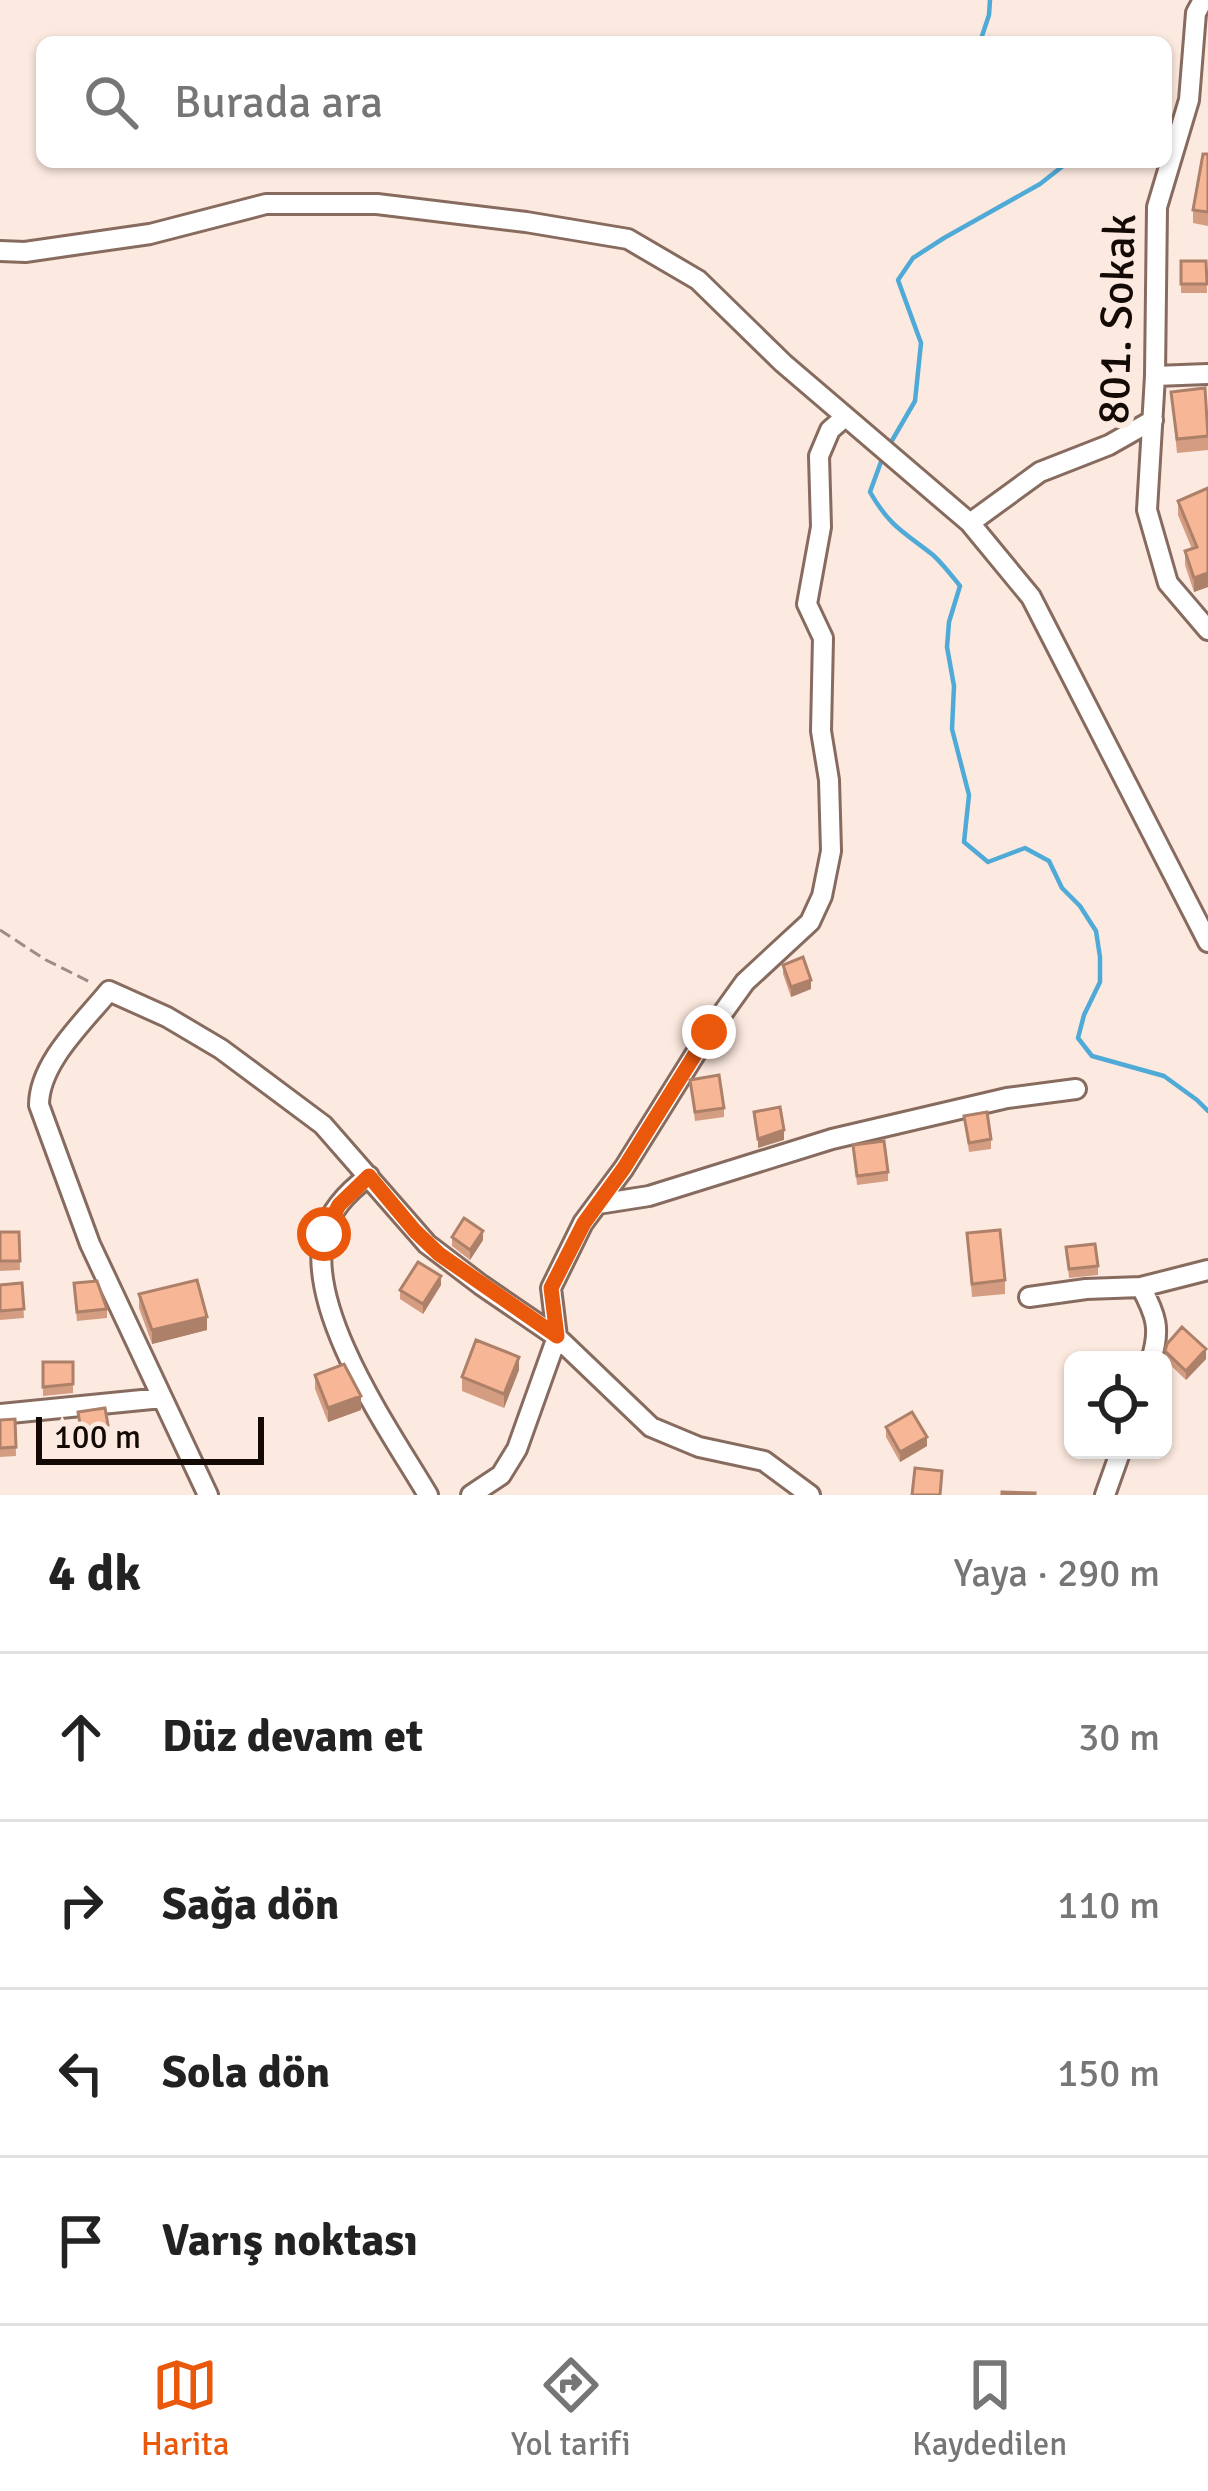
<!DOCTYPE html>
<html lang="tr">
<meta charset="utf-8">
<style>
:root{--surface:#fff;--page:#f2f2f2;--text:#222;--muted:#767676;--line:#e0e0e0;--accent:#ea580c}
body{margin:0;font-family:Signika,sans-serif;background:var(--page);color:var(--text)}
.controls{position:absolute;right:36px;bottom:36px;display:grid;overflow:hidden;border-radius:18px;box-shadow:0 3px 9px #0004}
.controls button{width:108px;height:108px;display:grid;place-items:center;padding:0;border:0;border-bottom:3px solid var(--line);background:var(--surface);color:var(--text);font:60px sans-serif}
.scale{position:absolute;left:36px;bottom:30px;width:228px;box-sizing:border-box;padding-left:12px;border:6px solid #130905;border-top:0;font-size:33px;line-height:42px;white-space:nowrap;color:#130905;-webkit-text-stroke:9px #fce9df;paint-order:stroke}
.stop{position:absolute;width:36px;height:36px;margin:-27px;border:9px solid #ea580c;border-radius:50%;background:#fff}
.stop.end{background:#ea580c;border-color:#fff;box-shadow:0 3px 12px #0008}
.list{margin:0;padding:0;list-style:none}
h2{display:flex;justify-content:space-between;align-items:center;height:156px;margin:0;padding:0 48px;font-size:51px}
h2 small{font-size:39px;font-weight:400;color:var(--muted)}
.list li{display:grid;grid-template-columns:78px 1fr auto;gap:36px;align-items:center;box-sizing:border-box;height:168px;padding:0 48px;border-top:3px solid var(--line)}
.list b{display:block;font-size:45px;white-space:nowrap}
.list em{font-size:39px;font-style:normal;color:var(--muted)}
.icon{flex:none;width:66px;height:66px;fill:none;stroke:currentColor;stroke-width:2;stroke-linecap:round;stroke-linejoin:round}
.map{position:relative;flex:none;width:1208px;height:1495px;overflow:hidden}
.search{position:absolute;background:var(--surface);box-shadow:0 3px 9px #0004;left:36px;right:36px;top:36px;height:132px;display:flex;align-items:center;gap:30px;box-sizing:border-box;padding:0 42px;border-radius:18px;color:var(--muted);font-size:45px}
.sheet{height:828px;background:var(--surface)}
nav{display:flex;justify-content:space-around;align-items:center;box-sizing:border-box;height:168px;border-top:3px solid var(--line);background:var(--surface);font-size:33px;color:var(--muted)}
nav a{display:grid;justify-items:center;gap:6px}
nav .on{color:var(--accent)}
.map>svg:first-child{display:block}
.lines{fill:none;stroke-linecap:round;stroke-linejoin:round}
.stream{stroke:#50aad8;stroke-width:4.5}
.minor-casing{stroke:#876b5e;stroke-width:24}
.path{stroke:#9b8c85;stroke-width:3;stroke-dasharray:12 6;stroke-linecap:butt}
.minor{stroke:#fff;stroke-width:18}
.wall{fill:#d49d81}
.shaded-wall{fill:#ad8069}
.building{fill:#f7b796;stroke:#ad8069;stroke-width:3}
.route{stroke:#ea580c;stroke-width:15}
.labels{text-anchor:middle;dominant-baseline:central;stroke-width:12;stroke-linejoin:round;paint-order:stroke}
.street-label{font-size:45px;fill:#130905;stroke:#fce9df}
</style>
<div class="map">
<svg width="1208" height="1495" viewBox="0 0 1208 1495">
<rect width="100%" height="100%" fill="#fce9df"/>
<g class="lines">
<!-- stream -->
<path class="stream" d="M980,42L989,15L990,0
M890,444L915,401L921,343L898,280L913,258L944,238L1040,184L1068,162
M882,459L870,492C890,527 904,532 933,555C943,564 952,576 960,586L949,622L947,647L954,686L952,729L969,795L964,842L988,862L1025,848L1049,861L1062,888L1080,906L1096,931L1100,957V982L1084,1015L1078,1038L1092,1056L1164,1076L1197,1100L1208,1111"/>
<defs>
<path id="minor" d="M1203,0L1196,13L1189,100L1157,207L1155,376L1147,510L1168,583L1208,630
M0,251L25,252L150,234L266,204H377L526,222L628,239L698,280L783,363L970,523L1031,597L1208,942
M1155,376L1208,374
M970,523L1040,472L1109,445L1153,420
M369,1176C350,1190 330,1210 324,1234C305,1311 390,1431 428,1495
M598,1204L649,1196L832,1139L1007,1098L1076,1089
M1141,1287C1156,1315 1161,1329 1151,1360
M1029,1297L1086,1289L1141,1287L1208,1270
M0,1414L162,1398
M208,1495L90,1244L39,1105C39,1063 83,1023 109,991L167,1017L221,1049L323,1125L427,1244L481,1285L557,1337L651,1427L699,1447L764,1461L810,1495
M471,1495L501,1475L517,1449L557,1337L551,1288L583,1223L624,1168L709,1032L745,982L810,922L822,896L831,851L829,780L821,731L823,638L807,604L821,527L819,456L830,430L845,417
M1105,1495L1121,1450"/>
</defs>
<!-- minor casing -->
<use href="#minor" class="minor-casing"/>
<!-- path -->
<path class="path" d="M0,930L46,960L92,983"/>
<!-- minor -->
<use href="#minor" class="minor"/>
</g>
<!-- wall -->
<path class="wall" d="M1208,154V226L1193,223V210Z
M1181,261H1206L1207,293H1181Z
M1171,392L1208,412V450L1177,453Z
M1208,488V587L1194,592L1185,565V551L1192,549L1178,515V501Z
M783,965L811,989L791,997L783,974Z
M690,1080L724,1108V1117L695,1121Z
M964,1116L991,1139V1149L969,1152Z
M853,1145L888,1172V1181L857,1185Z
M0,1232H19L20,1270L0,1271Z
M967,1233L1005,1280V1294L972,1297Z
M452,1237L483,1240L470,1260L452,1246Z
M1066,1247L1098,1266V1275L1069,1278Z
M22,1283L24,1318L0,1320V1285Z
M74,1283L107,1309V1318L77,1321Z
M441,1285L423,1314L400,1299V1290Z
M139,1294L207,1330L152,1344L139,1308Z
M1165,1351L1206,1359L1186,1380L1165,1360Z
M43,1362H73V1393L43,1396Z
M519,1370L504,1408L462,1391V1377Z
M315,1375L361,1410L328,1422L315,1389Z
M78,1412L108,1425V1434L81,1439Z
M15,1419L16,1456L0,1457V1420Z
M886,1427L927,1446L900,1462L886,1437Z"/>
<!-- shaded-wall -->
<path class="shaded-wall" d="M1208,573V587L1194,592V578Z
M811,980V989L791,997V987Z
M784,1130V1140L758,1148V1139Z
M483,1231V1240L470,1260V1250Z
M441,1276V1285L423,1314V1304Z
M207,1317V1330L152,1344V1330Z
M1206,1349V1359L1186,1380V1371Z
M519,1357V1370L504,1408V1394Z
M361,1396V1410L328,1422V1408Z
M927,1437V1446L900,1462V1452Z"/>
<!-- building -->
<path class="building" d="M1203,154H1208V212L1193,210Z
M1181,261H1206L1207,284H1181Z
M1205,388L1208,436L1177,439L1171,392Z
M1208,488V573L1194,578L1185,551L1197,547L1178,501Z
M803,957L811,980L791,987L783,965Z
M719,1075L724,1108L695,1112L690,1080Z
M780,1107L784,1130L758,1139L754,1112Z
M987,1112L991,1139L969,1143L964,1116Z
M884,1141L888,1172L857,1176L853,1145Z
M464,1218L483,1231L470,1250L452,1237Z
M1000,1230L1005,1280L972,1284L967,1233Z
M0,1232H19L20,1261H0Z
M1095,1244L1098,1266L1069,1269L1066,1247Z
M418,1262L441,1276L423,1304L400,1290Z
M197,1280L207,1317L152,1330L139,1294Z
M97,1281L107,1309L77,1312L74,1283Z
M22,1283L24,1309L0,1311V1285Z
M1182,1327L1206,1349L1186,1371L1165,1351L1167,1344Z
M476,1340L519,1357L504,1394L462,1377Z
M43,1362H73V1384L43,1387Z
M344,1364L361,1396L328,1408L315,1375Z
M105,1408L108,1425L81,1430L78,1412Z
M912,1412L927,1437L900,1452L886,1427Z
M15,1419L16,1447L0,1448V1420Z
M915,1468L942,1471L940,1495H912Z
M1002,1492L1035,1493V1495H1002Z"/>
<g class="lines">
<!-- route -->
<path class="route" d="M324,1234L339,1205L369,1176L415,1231L439,1254L557,1336L551,1288L584,1223L624,1168L709,1032"/>
</g>
<g class="labels">
<!-- street labels -->
<g class="street-label">
<text transform="translate(1117 319) rotate(-88)">801. Sokak</text>
</g>
</g>
</svg>
<div class="controls">
<button><svg class="icon" aria-label="locate" viewBox="0 0 24 24"><circle cx="12" cy="12" r="6"/><path d="M12 2v4M12 18v4M2 12h4M18 12h4"/></svg></button>
</div>
<div class="scale">100 m</div>
<div class="stop" style="left:324px;top:1234px"></div>
<div class="stop end" style="left:709px;top:1032px"></div>
<div class="search"><svg class="icon" aria-label="search" viewBox="0 0 24 24"><circle cx="10" cy="10" r="6"/><path d="M15 15l6 6"/></svg>Burada ara</div>
</div>
<section class="sheet">
<h2>4 dk<small>Yaya · 290 m</small></h2>
<ul class="list">
<li><svg class="icon" aria-label="ahead" viewBox="0 0 24 24"><path d="M12 20V5M6 11l6-6 6 6"/></svg><div><b>Düz devam et</b></div><em>30 m</em></li>
<li><svg class="icon" aria-label="right" viewBox="0 0 24 24"><path d="M7 20v-9h11M14 6l5 5-5 5"/></svg><div><b>Sağa dön</b></div><em>110 m</em></li>
<li><svg class="icon" aria-label="left" viewBox="0 0 24 24"><path d="M17 20v-9H6M10 6l-5 5 5 5"/></svg><div><b>Sola dön</b></div><em>150 m</em></li>
<li><svg class="icon" aria-label="arrive" viewBox="0 0 24 24"><path d="M6 21V4h12l-3 4 3 4H6"/></svg><div><b>Varış noktası</b></div></li>
</ul>
</section>
<nav>
<a class="on"><svg class="icon" aria-label="map" viewBox="0 0 24 24"><path d="M3 6l6-2 6 2 6-2v14l-6 2-6-2-6 2zM9 4v14M15 6v14"/></svg>Harita</a>
<a><svg class="icon" aria-label="directions" viewBox="0 0 24 24"><path d="M12 3l9 9-9 9-9-9zM9 14v-3h6M13 9l2 2-2 2"/></svg>Yol tarifi</a>
<a><svg class="icon" aria-label="saved" viewBox="0 0 24 24"><path d="M7 4h10v16l-5-4-5 4z"/></svg>Kaydedilen</a>
</nav>
